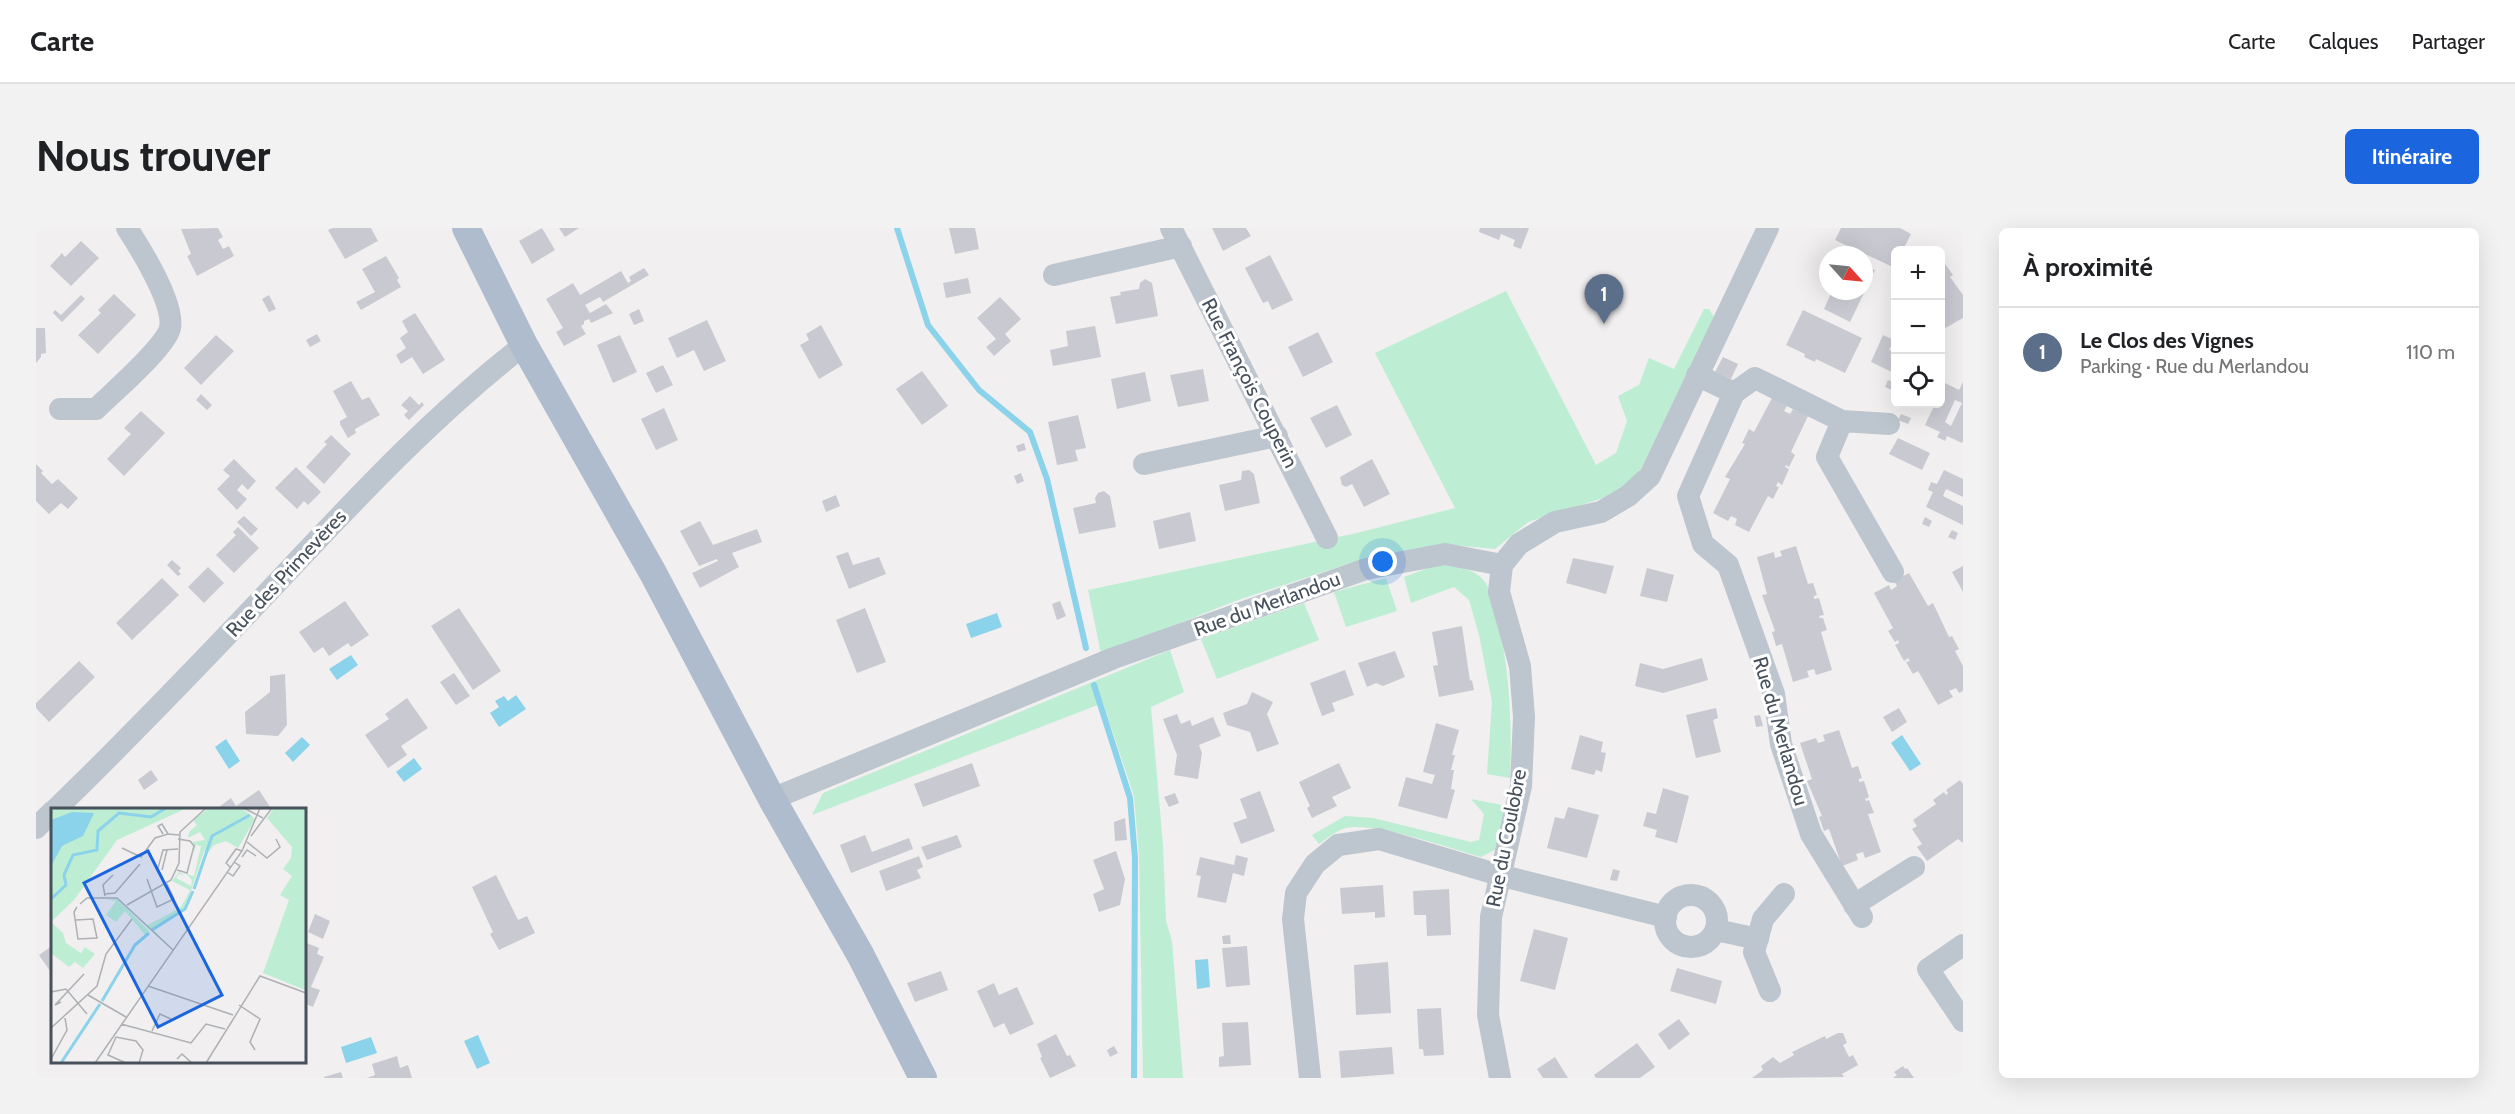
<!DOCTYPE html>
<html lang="fr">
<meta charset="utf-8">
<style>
:root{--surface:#fff;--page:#f2f2f2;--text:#202124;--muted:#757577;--line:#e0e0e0;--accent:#1b66df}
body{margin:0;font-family:Cabin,sans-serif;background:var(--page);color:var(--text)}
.controls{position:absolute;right:18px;top:18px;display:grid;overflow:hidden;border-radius:9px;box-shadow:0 6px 24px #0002}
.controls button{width:54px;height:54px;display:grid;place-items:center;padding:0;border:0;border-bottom:2px solid var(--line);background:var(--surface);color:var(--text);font:30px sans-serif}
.compass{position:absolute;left:1783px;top:18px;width:54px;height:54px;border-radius:50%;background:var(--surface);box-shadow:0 6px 24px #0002;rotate:117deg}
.you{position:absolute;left:1347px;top:334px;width:21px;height:21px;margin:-15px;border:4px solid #fff;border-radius:50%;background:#1a73e8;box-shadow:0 0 0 9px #1a73e833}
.badge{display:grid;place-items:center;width:39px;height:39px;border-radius:50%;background:var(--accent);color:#fff;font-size:20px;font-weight:700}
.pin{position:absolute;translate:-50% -50px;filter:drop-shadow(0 2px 3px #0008)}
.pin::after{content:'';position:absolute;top:32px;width:21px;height:18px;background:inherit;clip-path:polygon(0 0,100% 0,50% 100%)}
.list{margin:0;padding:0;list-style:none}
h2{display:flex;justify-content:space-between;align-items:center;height:78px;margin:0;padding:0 24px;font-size:26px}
h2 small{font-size:20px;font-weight:400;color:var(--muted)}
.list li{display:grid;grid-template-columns:39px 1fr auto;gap:18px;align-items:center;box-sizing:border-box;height:90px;padding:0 24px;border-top:2px solid var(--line)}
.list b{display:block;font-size:22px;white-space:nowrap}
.list p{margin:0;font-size:20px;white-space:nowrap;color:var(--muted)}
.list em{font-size:20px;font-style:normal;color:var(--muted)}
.icon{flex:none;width:33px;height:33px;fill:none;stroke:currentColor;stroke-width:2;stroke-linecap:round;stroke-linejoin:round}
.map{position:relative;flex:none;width:1927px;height:850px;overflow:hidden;border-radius:9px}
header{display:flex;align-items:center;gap:36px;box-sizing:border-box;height:84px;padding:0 30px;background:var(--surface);border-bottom:2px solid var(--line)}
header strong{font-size:28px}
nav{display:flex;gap:33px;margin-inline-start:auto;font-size:21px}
.intro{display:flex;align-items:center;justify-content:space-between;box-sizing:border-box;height:144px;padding:0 36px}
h1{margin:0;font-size:42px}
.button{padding:15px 27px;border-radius:9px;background:var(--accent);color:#fff;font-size:21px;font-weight:700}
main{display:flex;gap:36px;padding:0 36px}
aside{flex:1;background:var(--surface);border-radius:9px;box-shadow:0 6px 24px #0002}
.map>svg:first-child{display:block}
.green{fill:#bdeed3}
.water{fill:#8bd2eb}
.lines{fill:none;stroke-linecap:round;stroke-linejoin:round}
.stream{stroke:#8bd2eb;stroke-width:6}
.building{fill:#c9cad1;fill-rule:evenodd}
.minor{stroke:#bdc5ce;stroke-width:22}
.major{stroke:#aebccd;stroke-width:28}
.labels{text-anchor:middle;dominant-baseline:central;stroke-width:6;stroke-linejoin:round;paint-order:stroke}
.street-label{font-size:20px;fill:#47515c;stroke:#fff}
.inset-river{fill:none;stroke:#8bd2eb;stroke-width:3}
.inset-road{fill:none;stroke:#adb0b4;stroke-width:1.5}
.view{fill:#1b66df;fill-opacity:0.15;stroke:#1b66df;stroke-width:3}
.inset-edge{fill:none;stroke:#47515c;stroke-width:3}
</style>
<header>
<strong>Carte</strong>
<nav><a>Carte</a><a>Calques</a><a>Partager</a></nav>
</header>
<div class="intro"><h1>Nous trouver</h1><a class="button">Itinéraire</a></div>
<main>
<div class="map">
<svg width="1927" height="850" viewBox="0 0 1927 850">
<rect width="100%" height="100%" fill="#f1efef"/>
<!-- green -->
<path class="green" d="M1470,63L1560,237L1580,225L1591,193L1582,168L1603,157L1613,130L1638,141L1668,81H1673L1678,89L1607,237L1598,251L1583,265L1492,294L1459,321L1407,316L1311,336L1202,372L1065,426L1052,362L1321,305L1419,280L1339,125Z
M1403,336C1416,338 1431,339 1442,347C1456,357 1458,378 1462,393C1474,447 1476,495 1474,550L1451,546L1456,474L1443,407L1433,372L1418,359L1375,375L1368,349Z
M1350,350L1361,383L1310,399L1298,364Z
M1268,375L1283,412L1181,451L1165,411Z
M1134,422L1148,464L1115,479L1127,617L1130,693L1136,713L1147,850H1107L1103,627L1098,568L1067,475L776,587L787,565Z
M1435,571L1471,578L1462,620L1445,629C1416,621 1332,591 1307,601C1299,604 1290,611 1283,616L1276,607L1309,588L1337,590L1435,614L1443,612L1448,586Z"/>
<!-- water -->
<path class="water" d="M961,385L966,399L935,410L930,396Z
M315,427L322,437L301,452L293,441Z
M480,467L490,481L463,499L454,485L463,479L459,473L468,468L472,473Z
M1866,507L1885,536L1874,543L1855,515Z
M266,509L274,517L257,534L249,525Z
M190,511L204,533L193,541L179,519Z
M378,530L386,541L368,554L360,544Z
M1172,731L1174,759L1161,761L1159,732Z
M442,807L454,835L441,841L428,813Z
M335,809L341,825L310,835L305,819Z"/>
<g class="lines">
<!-- stream -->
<path class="stream" d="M861,0L892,97L943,162L994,204L1011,251L1050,420
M1058,457L1094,570L1099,630L1098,850"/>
</g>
<!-- building -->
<path class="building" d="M182,0L187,9L182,12L187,21L193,18L198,28L161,48L151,28L155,26L145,1Z
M296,0H335L342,13L309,31L292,2Z
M506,0L519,22L496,36L483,13Z
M523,0H543L529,9Z
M913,0H939L943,21L919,26Z
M1176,0H1210L1215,8L1187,23Z
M1444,0H1493L1485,21L1477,18L1479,12L1465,6L1463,12L1443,4Z
M1805,0H1864L1875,6L1867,22H1860L1859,40L1799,12Z
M45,13L63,30L35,58L14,38L26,25L29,29Z
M1234,27L1257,72L1236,82L1232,73L1227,75L1209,40Z
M350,28L363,50L361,52L365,59L325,82L320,74L339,64L326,41Z
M1907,33L1917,47L1914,49L1927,67V90L1904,103V35Z
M1828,37L1839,42L1814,94L1788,81L1796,63H1828Z
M608,40L613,47L567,74L564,69L549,77L554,85L570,76L577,85L555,95L553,91L548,93V96L545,98L550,106L528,118L520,104L527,100L510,71L537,55L544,67L585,43L592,55L595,53L593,49Z
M932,50L935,65L910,70L907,55Z
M1109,51L1116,55L1122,88L1080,96L1074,69L1085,67L1084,64L1103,61L1104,55Z
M78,66L100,87L62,126L42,107L65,85L62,82Z
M45,67L49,71L26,94L17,85L19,82L25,87Z
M233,67L240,81L233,84L226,71Z
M964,69L985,91L969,106L975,113L958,128L950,119L960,111L941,90Z
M603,81L608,93L598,97L593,86Z
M1767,82L1826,110L1809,145L1780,131L1779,134L1768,129L1769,126L1750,117Z
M379,85L409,132L387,146L376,129L365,136L360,127L370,120L364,110L372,104L366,93Z
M671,92L690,133L668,143L658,122L641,130L632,110Z
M785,97L807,137L783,151L764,117L773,112L770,106Z
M1059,98L1065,129L1017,138L1014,122L1032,118L1030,103Z
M0,100H9L10,125L5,126V129L0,135Z
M1282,104L1297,134L1267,149L1252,119Z
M281,106L285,113L274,119L270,112Z
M180,107L198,123L165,157L148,140Z
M584,107L601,144L577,155L561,117Z
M1847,107L1858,112L1853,122L1860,125V146L1835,134Z
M1687,129L1702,136L1695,151L1679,144Z
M627,137L637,157L620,165L610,145Z
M1167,141L1173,173L1142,179L1134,147Z
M886,143L912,178L886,197L860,161Z
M1109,144L1115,173L1081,181L1075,151Z
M1852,152L1859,155L1856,162L1849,159Z
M315,153L326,172L333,169L344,187L319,201L320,205L312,210L304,196V193L311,189L297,163Z
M1927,154V213L1926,215L1911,208L1909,213L1901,209L1904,204L1889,197L1899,176H1904V165L1909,155L1923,162ZM1919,172L1926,175L1915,198L1909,194Z
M165,166L176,177L171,182L160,172Z
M374,168L383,177L386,174L388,177L373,192L368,187L372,183L365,177Z
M1736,170L1751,178L1748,183L1754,186L1757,181L1772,188L1755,224L1759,227L1753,239L1750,237L1749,239L1753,241L1746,257L1742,254L1740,258L1743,259L1737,271L1732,268L1713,304L1699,297L1701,291L1695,288L1692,293L1677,285L1694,251L1689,249L1709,216L1706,215L1713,201L1718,204Z
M1301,177L1316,207L1290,220L1274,190Z
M628,180L642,212L620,222L605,191Z
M105,183L129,205L88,248L71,231L95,206L88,200Z
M1865,186L1875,190L1872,196L1862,192Z
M1042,187L1050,220L1039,222L1042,233L1021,237L1012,194Z
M295,207L315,226L288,256L270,239L291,216L288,214Z
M1862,210L1894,225L1886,242L1853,226Z
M988,215L990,222L982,224L980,218Z
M198,231L220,253L212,262L206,256L201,262L211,271L201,282L181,261L194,248L187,242Z
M1336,231L1354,266L1328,279L1316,256L1310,259L1306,257L1304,249Z
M0,236L7,243L5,245L16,256L22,251L42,270L32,281L25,275L13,286L0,273Z
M260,239L285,264L272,277L268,273L261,281L239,260Z
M1213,242L1218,246L1224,275L1189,283L1183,257L1205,252L1206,243Z
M1908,242L1927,251V269L1910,261L1907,268L1927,278V297L1890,279L1897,264L1892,262L1895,254L1901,256Z
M985,245L988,253L981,256L978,248Z
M1068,263L1074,268L1080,299L1043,306L1037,280L1060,275L1059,270L1062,265Z
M800,267L804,278L790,284L786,273Z
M1154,284L1160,313L1123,321L1117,293Z
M208,288L222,301L215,308L201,294Z
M1889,289L1896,293L1893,299L1886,296Z
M664,293L677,317L721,301L726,314L696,325L703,339L664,360L656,345L682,333L681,331L663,338L644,303Z
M202,299L223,320L198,345L180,327L200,307L197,304Z
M1916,302L1922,305L1919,312L1912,309Z
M1760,318L1772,356L1777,355L1781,367L1778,368V371L1783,370L1788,387L1783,388L1784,390H1787L1791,402L1785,404L1796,442L1780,447L1778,441L1771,443L1773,449L1757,454L1746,416L1740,418L1736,404L1739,403L1726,367L1731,366L1721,329L1738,324L1739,330L1746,328L1744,323Z
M812,324L817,337L843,329L850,346L813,361L800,328Z
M1537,330L1578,338L1570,366L1530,355Z
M136,332L145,340L142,343L145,346L142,348L131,337Z
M1927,338V364L1916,344Z
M172,339L188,355L168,375L152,359Z
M1611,340L1638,347L1631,374L1604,368Z
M1873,345L1892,378L1897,375L1913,409L1916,408L1923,421L1919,423L1927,438V463L1923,465L1920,460L1913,463L1917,469L1902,477L1882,443L1877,446L1870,434L1874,433L1872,430L1868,433L1859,417L1863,415L1862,412L1859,414L1852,403L1857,400L1838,365L1853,357L1855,362L1861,358L1858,353Z
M126,350L143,367L96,412L80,395Z
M309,373L333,407L315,419L312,415L293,428L287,419L278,425L263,404Z
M1024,373L1030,388L1021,392L1016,376Z
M423,380L465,443L437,462L395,398Z
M829,380L850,434L821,445L800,392Z
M1426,398L1434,453L1436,452L1438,462L1403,469L1397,438L1402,437L1396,404Z
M1359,423L1369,449L1347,458L1340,455L1331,459L1322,435Z
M1666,430L1672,452L1627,465L1599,458L1604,435L1627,441Z
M43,433L59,449L13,494L0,480V475Z
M1309,442L1318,467L1296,475L1299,483L1286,488L1274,455Z
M418,445L434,468L420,477L404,454Z
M249,446L251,497L242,508L210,506L209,484L234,464V448Z
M1216,464L1237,474L1231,486L1243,516L1221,524L1214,504L1191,497L1187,485L1211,476Z
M371,470L392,500L365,518L371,527L352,540L329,507L353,491L349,486Z
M1680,480L1682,490L1677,492L1685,524L1660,530L1650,487Z
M1863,480L1871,494L1856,504L1847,489Z
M1141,486L1145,496L1154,492L1156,498L1177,489L1185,508L1163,517L1166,525L1162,551L1138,547L1141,527L1127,491Z
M1724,487L1727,498L1720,499L1718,488Z
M1400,495L1423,502L1416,527H1419L1415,542H1418L1415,561L1419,562L1411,591L1362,578L1370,549L1396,556L1399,547L1387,544Z
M1803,502L1816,540L1822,538L1826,550L1823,551V554L1828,553L1833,569L1829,571L1830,573L1833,572L1838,585L1832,586L1845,624L1829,630L1827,624L1820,626L1822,632L1806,638L1793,601L1788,603L1783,589L1786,588L1771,553L1776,551L1764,515L1780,510L1782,515L1789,513L1787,507Z
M1544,507L1567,514L1565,524L1570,525L1566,544L1560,542L1558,547L1535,541Z
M936,535L944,558L887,579L878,556Z
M1303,535L1315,560L1296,569L1301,578L1276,590L1271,580L1274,578L1263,554Z
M115,542L122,552L108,562L102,552Z
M1924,552L1927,556V615L1922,611L1891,633L1881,619L1886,616L1876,601L1881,598L1877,592L1900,576L1897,572L1908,564L1910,567L1912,565L1910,562Z
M1627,560L1653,568L1641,615L1619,609L1621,602L1607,598L1611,584L1620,586Z
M223,562L236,582H179L195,570L200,578Z
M1224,563L1239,603L1205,616L1197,595L1211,590L1204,571Z
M1139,565L1143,575L1133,579L1128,569Z
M1532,579L1563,587L1551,630L1511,620L1519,589L1528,591Z
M1089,590L1091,612L1079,613L1078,594Z
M829,607L836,624L873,610L877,621L815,645L804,617Z
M921,607L926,619L891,632L885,619Z
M1080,623L1089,651L1084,677L1063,684L1057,666L1068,661L1057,632Z
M1200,627L1212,630L1208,648L1197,645L1190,675L1161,669L1165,648L1160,647L1164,629L1198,637Z
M883,628L887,639L881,642L885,650L850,663L843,643Z
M1577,641L1584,643L1581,653L1574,652Z
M460,647L482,692L491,688L499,705L463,722L454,706L457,704L436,659Z
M1347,657L1349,689L1339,690V684L1306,686L1304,660Z
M1413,661L1415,707L1391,708L1390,687H1378L1377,663Z
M279,686L294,693L287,711L272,704Z
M1498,701L1532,710L1519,762L1484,753Z
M1194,707L1195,716H1187L1186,708Z
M268,714L283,720L281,726L288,729L275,759L284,762L277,779L268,775Z
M16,718V746L3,727Z
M1211,718L1214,757L1190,759L1186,720Z
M1352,734L1355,785L1320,787L1318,737Z
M1641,740L1686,753L1680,776L1634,763Z
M905,743L912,762L879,774L871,755Z
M958,755L963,767L981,759L998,796L974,807L968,795L958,800L941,763Z
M1405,780L1408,827L1388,828L1387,821H1383L1381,781Z
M1643,791L1654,806L1633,822L1622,806Z
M1212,794L1215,837L1183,839V829L1188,828L1186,795Z
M1802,805H1807L1811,815L1807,817L1813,829L1817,827L1822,837L1806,846L1808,849L1716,850L1727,842L1725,838L1737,829L1744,835L1758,827L1756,824L1789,808L1790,811Z
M1020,806L1031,828L1034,827L1040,838L1014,850L1004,830L1006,829L1001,816Z
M1601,815L1619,839L1604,850H1560L1558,847Z
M1078,818L1082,825L1074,829L1071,822Z
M1356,819L1358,846L1305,850L1303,823Z
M361,828L364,840L372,837L376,850H331L339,847L336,836Z
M1519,829L1532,850H1507L1501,841Z
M1867,838L1869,841L1871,840L1878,850H1857L1861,847L1858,844Z
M305,844L307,850H288V849Z"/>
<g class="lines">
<!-- minor -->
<path class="minor" d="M1135,0L1291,310
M1018,47L1145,18
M1661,147L1698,165L1719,150L1806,193L1791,229L1857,344
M1698,165L1652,268L1667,316L1692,337L1738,466L1745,516L1775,606L1826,689
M24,181H60C77,164 129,120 134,100C139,76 104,20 91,0
M1806,193L1853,196
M1108,236L1241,208
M1466,337L1483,316L1519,294L1565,284L1592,268L1614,248L1732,0
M736,571L1078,430L1330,341L1409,326L1466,337
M19,582C93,510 165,435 236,360C316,275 395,189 488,117
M0,600L16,584
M1629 693a26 26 0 1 1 52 0a26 26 0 1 1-52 0Z
M1818,677L1878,639
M1680,702L1722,711
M1927,717L1892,741L1927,793
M1734,763L1718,724L1727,691L1748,666
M1274,850L1257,691L1260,665L1279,636L1302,617L1343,611L1463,647L1630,689
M1464,850L1452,787L1455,689L1485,558L1488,489L1484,438L1463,364L1466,337"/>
<!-- major -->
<path class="major" d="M430,0L488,117L617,345L736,571L825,728L887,850"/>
</g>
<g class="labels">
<!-- street labels -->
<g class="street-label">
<text transform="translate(1214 155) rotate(63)">Rue François Couperin</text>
<text transform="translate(250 345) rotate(-47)">Rue des Primevères</text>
<text transform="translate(1231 376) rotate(-20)">Rue du Merlandou</text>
<text transform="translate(1745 503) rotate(74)">Rue du Merlandou</text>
<text transform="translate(1470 610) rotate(-79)">Rue du Coulobre</text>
</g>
</g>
<!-- overview -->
<g transform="translate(15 580)">
<rect width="255" height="255" fill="#f1efef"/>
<path d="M0,0H136L66,32L23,92L0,114L12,125L15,135L30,145L34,139L44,146L32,160L24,154L18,159L0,145ZM158,0H191L204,11L187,40L175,33L163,37L157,45L153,43L134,101L102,121L119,139L95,118L129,100L134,92L139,82L121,73L128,64L134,68L128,66L125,70L140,78L141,72L135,66L143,68L150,38L145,37L143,44L142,34L154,32L149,24L137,30L138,24L146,17L142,12ZM223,0H255L254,182L212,165L238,92L229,87L241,68L232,61L240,50L241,39L216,10ZM55,91H66L98,123L94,127L74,103L65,114L55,107L65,93Z" fill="#bdeed3"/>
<path d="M21,4L43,5L32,28L11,38L0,58V12Z" fill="#8bd2eb"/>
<path class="inset-river" d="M143,81L161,28L199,7M0,91L15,77L13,67L22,47L46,42L47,23L68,5L100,9L115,0M101,122L134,101L142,83M51,193L84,137L98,125M10,255L49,196"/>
<path class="inset-road" d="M193,0L212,10M112,26L107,18L111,16L117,26M200,28L221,0M196,34L216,50L229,39L225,31M71,40L90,49L104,30L117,26L128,27M191,49L196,42L205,48M179,59L175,55L185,41L191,43M107,60L112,42L127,41M111,62L116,42M126,62L136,65L143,38L139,33L127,31M176,64L182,68L189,58L183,54M96,71L106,99L123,91L116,76M54,86L64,85L89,56M54,88L52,77L62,67M29,96L36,90H66L122,142M76,97L120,72L128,55L129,24L155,0M25,112L42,111L46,130L27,131L23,104L26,99M97,178L182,207M0,184L15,181L36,206M37,187L75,209M10,194L4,197L33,166M188,197L209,211L199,234L204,242M70,216L140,235L155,216L174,221M0,220L46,178L55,146L81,111M101,223L109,206L120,211M0,251L16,222L14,210M126,251L131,246L141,255M44,255L191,43L209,0M75,255L57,247L65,229L85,233L92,242L88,255M155,255L209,168L255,185"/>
<path class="view" d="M97,43L171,187L107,219L33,75Z"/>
<rect width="255" height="255" class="inset-edge"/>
</g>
</svg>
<div class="controls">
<button>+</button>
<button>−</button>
<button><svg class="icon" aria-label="locate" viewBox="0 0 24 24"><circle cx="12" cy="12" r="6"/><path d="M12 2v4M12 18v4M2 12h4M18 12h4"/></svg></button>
</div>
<svg class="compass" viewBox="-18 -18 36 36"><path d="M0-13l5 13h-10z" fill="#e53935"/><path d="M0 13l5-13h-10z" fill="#757577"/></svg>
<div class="you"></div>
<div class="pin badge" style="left:1568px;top:96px;background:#5c6f8a">1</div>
</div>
<aside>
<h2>À proximité<small></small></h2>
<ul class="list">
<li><span class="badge" style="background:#5c6f8a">1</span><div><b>Le Clos des Vignes</b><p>Parking · Rue du Merlandou</p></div><em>110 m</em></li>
</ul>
</aside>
</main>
